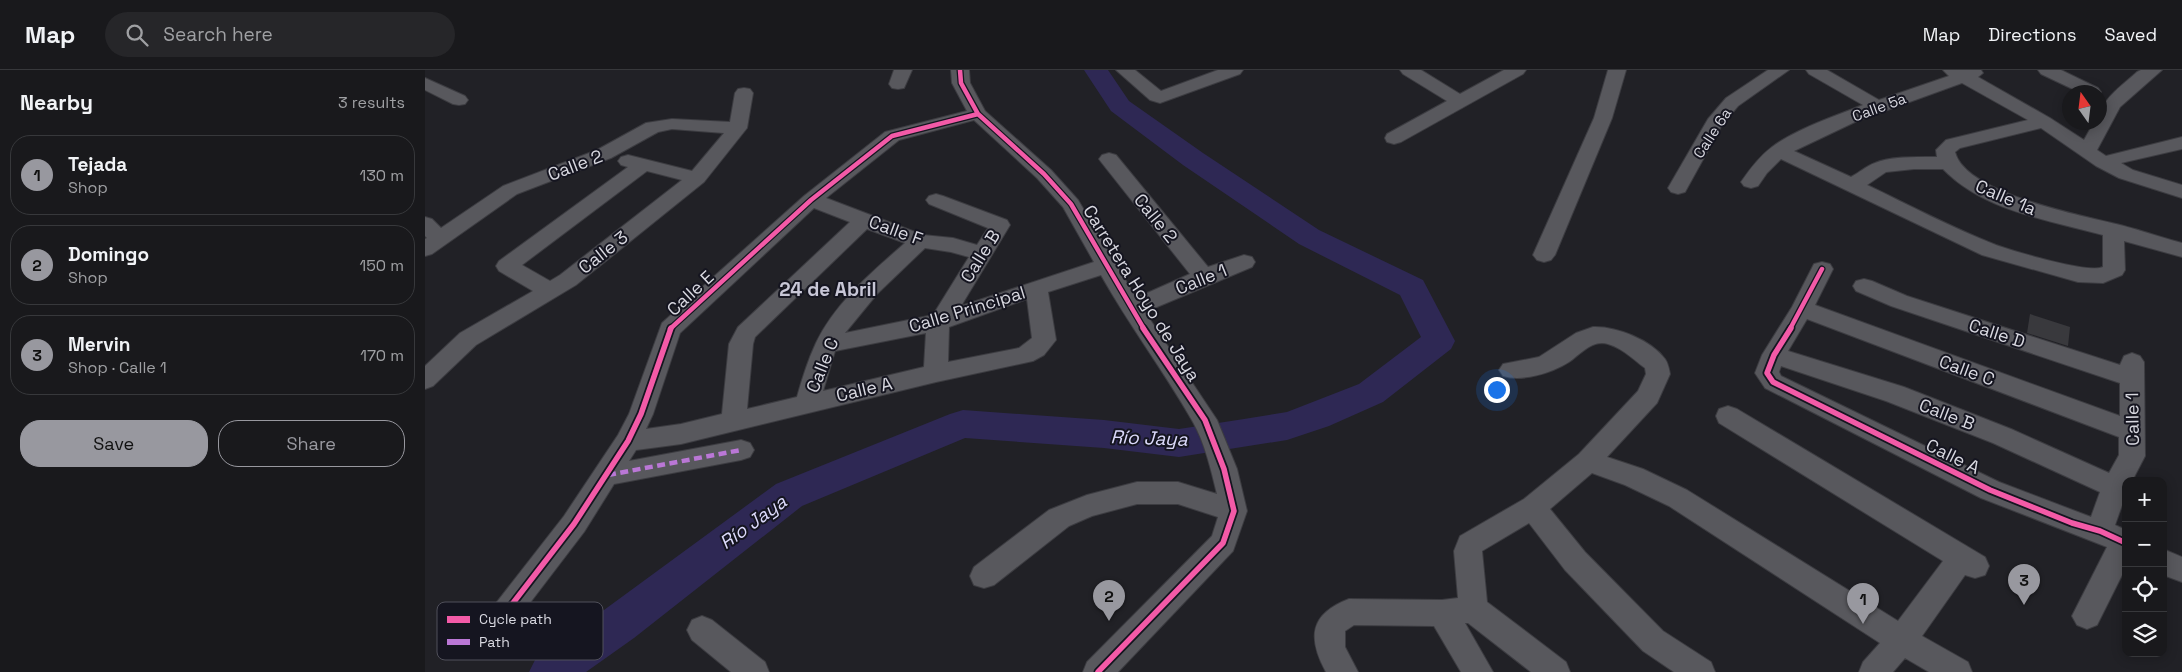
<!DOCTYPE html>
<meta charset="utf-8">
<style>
:root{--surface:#19191c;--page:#262629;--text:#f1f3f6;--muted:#9fa0a3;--line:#37383b;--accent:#98989f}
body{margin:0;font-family:"Space Grotesk",sans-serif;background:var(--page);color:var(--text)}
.controls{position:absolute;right:15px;bottom:15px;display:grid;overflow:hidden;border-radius:10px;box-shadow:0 2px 12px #0003}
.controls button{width:45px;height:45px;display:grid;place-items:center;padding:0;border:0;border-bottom:1px solid var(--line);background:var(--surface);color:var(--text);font:25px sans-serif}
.compass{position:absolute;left:1637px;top:15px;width:45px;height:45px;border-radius:50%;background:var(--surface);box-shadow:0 2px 12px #0003;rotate:346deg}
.you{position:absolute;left:1071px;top:319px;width:18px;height:18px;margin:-12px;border:4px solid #fff;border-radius:50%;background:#1a73e8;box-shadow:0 0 0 8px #1a73e833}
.badge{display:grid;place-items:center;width:32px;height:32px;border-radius:50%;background:var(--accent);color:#111;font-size:16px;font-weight:700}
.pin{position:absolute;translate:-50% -41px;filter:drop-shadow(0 1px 2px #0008)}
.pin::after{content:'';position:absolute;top:26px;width:18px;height:15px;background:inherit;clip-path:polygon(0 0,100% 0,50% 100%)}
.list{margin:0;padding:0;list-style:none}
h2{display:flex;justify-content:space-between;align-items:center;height:65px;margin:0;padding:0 20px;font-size:21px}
h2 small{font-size:16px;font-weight:400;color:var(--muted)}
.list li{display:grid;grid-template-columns:32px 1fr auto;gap:15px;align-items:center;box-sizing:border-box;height:80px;margin:0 10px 10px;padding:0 10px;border:1px solid var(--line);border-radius:20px}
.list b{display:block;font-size:19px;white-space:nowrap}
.list p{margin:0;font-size:16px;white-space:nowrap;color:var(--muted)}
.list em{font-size:16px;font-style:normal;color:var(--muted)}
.actions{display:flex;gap:10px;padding:15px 20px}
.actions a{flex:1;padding:11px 0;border:1px solid var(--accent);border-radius:20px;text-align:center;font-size:18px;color:var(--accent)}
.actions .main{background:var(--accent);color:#111}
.icon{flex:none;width:28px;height:28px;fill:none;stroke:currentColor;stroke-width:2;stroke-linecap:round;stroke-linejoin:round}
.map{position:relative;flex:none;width:1757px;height:602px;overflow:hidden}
header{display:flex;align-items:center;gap:30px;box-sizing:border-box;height:70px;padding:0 25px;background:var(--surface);border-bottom:1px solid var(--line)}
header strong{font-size:24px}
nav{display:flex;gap:28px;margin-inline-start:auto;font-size:18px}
.search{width:350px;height:45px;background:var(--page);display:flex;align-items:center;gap:12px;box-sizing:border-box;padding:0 18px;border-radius:28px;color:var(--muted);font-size:19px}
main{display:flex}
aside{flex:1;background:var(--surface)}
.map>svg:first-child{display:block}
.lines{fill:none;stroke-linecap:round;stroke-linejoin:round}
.river{fill:#2e2854;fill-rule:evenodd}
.building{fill:#39393d}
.minor-casing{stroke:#3c3c41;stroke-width:2}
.minor{fill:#58585d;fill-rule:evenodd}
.quiet{stroke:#ba77d6;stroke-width:4.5;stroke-dasharray:8 4.5;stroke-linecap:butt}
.cycleway-far1-casing{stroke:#151520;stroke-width:7}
.cycleway-casing{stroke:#151520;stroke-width:9}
.cycleway-far1{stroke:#f35aa7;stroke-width:4.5}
.cycleway{stroke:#f35aa7;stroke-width:5.5}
.labels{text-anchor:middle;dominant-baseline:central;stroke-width:4;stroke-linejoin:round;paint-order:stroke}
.far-street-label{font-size:15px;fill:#d8d8e0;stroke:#151520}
.street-label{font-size:18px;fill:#d8d8e0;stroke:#151520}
.neighbourhood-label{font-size:19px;font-weight:bold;fill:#c8c7d7;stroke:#151520}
.water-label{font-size:19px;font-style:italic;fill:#dcdafb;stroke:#151520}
.key{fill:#151520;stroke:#50505a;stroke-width:1}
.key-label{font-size:14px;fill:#d8d8e0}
</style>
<header>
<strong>Map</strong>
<div class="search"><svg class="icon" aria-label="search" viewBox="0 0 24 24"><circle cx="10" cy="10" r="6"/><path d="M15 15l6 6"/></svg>Search here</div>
<nav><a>Map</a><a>Directions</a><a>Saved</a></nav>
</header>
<main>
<aside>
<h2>Nearby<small>3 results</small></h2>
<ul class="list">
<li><span class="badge">1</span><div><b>Tejada</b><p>Shop</p></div><em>130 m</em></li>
<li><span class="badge">2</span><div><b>Domingo</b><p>Shop</p></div><em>150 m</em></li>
<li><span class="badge">3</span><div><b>Mervin</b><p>Shop · Calle 1</p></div><em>170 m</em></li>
</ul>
<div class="actions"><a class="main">Save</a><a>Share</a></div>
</aside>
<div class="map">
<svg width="1757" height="602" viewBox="0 0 1757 602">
<rect width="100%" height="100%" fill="#212126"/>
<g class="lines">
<!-- river -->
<path class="river" d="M659,0H683L704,31L778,83L894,160L998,210L1030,271L1026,279L958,332L904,356L862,370L754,387L679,378L540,368L377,436L209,568L161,602H104L111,588L179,540L351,414L525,344L538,340L679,350L754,359L819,349L862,342L934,314L996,267L975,225L874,174L758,95L686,41Z"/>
</g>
<!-- building -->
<path class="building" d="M1605,244L1645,257L1643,276L1602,263Z"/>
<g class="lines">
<defs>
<path id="minor" d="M469,0H487L479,18L473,19L467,18L464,14Z
M526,0H544L545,13L560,41L626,100L653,130L711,228L765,204L677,93L674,89L677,85L684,83L691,85L783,197L819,185L827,187L830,192L827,197L720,242L792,350L812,399L822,441L808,481L693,602H658L662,592L787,466L793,447L753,434H712L667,446L644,456L569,515L559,518L549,515L545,506L549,497L624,440L662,425L712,412H753L792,424C786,400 780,373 768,352C739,301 704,255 676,205L623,222L631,270L619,285L608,291L511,312L256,374L211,380L204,391L316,370L325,373L329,380L325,387L316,390L189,414L159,462L88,555L78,559L68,555L63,546L68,537L139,446L193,365L204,344L237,253L379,126L460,62L542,41L527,13ZM549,50L612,108L638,137L669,192L536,236L585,155L582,150L518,126L511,124L504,126L501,130L504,134L563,158L552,175L528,168L498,165L401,128L474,70ZM389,138L425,152L313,257L304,274L297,344L256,354L221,359L228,344L255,263ZM442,159L480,173C447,202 410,233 391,273C383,290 377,309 372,327L322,339L328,274L330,267ZM500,178L526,182L544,187L508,245L420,263L452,224ZM602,229L607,268L594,278L523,292L524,257ZM501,263L499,297L398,321L410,281Z
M691,0H710L736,21L793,0H818L815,4L735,33L725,30Z
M975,0H996L1035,24L1079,0H1101L1098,4L976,72L969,74L962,72L960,68L962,64L1022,31L978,4Z
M1183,0H1201L1187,48L1130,185L1126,190L1119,192L1112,190L1108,185L1169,48Z
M1343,0H1364L1313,36L1297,55L1260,122L1253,124L1246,122L1243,118L1283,49L1301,28Z
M1381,0H1402L1454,30L1524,6L1518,0H1556L1558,3L1553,7L1625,48L1659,70L1669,52H1674C1674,30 1696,17 1712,2L1716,0H1737L1695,37L1672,80L1681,86L1757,67V79L1696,93L1708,100L1757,115V128L1694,108L1671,96L1616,58L1535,78L1530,82C1540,123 1654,145 1691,154C1712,159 1735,167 1757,173V187L1699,171L1700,200L1697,205L1678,213L1653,212L1557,185L1356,89L1342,103L1333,116L1326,118L1319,116L1316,112C1325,99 1334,87 1347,77C1371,59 1410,46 1438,35L1384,4ZM1537,13L1603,50L1521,70L1511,80L1512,87C1494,87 1466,86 1450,93C1441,96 1434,103 1426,107L1369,81L1432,51ZM1489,99H1518C1559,141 1623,150 1678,165V197C1664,204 1588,181 1571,175C1527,158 1484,135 1442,115L1461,102Z
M1613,0H1636L1673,18L1676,22L1674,24L1654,22L1616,4Z
M0,8L40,26L43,30L40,34L34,35L28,34L0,20Z
M319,18L325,19L328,23L322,58L279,112L151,215L51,275L8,316L0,319V296L35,263L108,221L74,201L71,196L74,191L203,97L196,95L193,91L196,87L203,85L267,101L299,63L247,59L233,62L186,88L92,124L7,184L0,186V169L2,168L0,166V147L7,149L16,158L78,116L172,80L221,53L247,49L305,52L310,23L313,19ZM222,101L257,110L135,205L125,211L97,195Z
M1397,192L1405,194L1408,199L1390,235L1695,346V313L1466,236L1431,221L1428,216L1431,211L1439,209L1447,211L1482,226L1695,295L1699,286L1707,283L1715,286L1719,292L1720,386L1707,411H1701V424L1690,455L1701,460V497L1672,555L1662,559L1652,555L1647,546L1682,477L1556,428L1340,318L1330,303L1337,285L1367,237L1389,194ZM1382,249L1694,367V385L1684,403L1586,359L1479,317L1363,281ZM1356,296L1461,331L1568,373L1675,422L1666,447L1574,412L1356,306L1354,302Z
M1168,257C1191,256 1226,270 1240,289C1243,293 1244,299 1245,304L1232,333L1182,387L1218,399L1262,420L1473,551L1518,491L1294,353L1291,346L1294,339L1303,336L1312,339L1560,487L1564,496L1560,505L1550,508L1540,505L1497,566L1543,592L1547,602H1504L1480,588L1468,602H1434L1438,592L1455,573L1244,436L1200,415L1167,403L1125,439L1160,482L1238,561L1286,592L1290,602H1249L1218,581L1140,500L1104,453L1057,481L1062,532L1141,592L1145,602H1106L1043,553H1040L1068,602H1036L1009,556L929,555L920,561V577L933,602H901C882,567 885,544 924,529L1017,530L1033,528L1029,481L1035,466L1099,429L1154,384L1213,321L1221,304L1220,298C1208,289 1193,274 1177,273C1164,273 1154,285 1144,292C1127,303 1097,312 1078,306L1074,300L1078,294L1114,287L1151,263Z
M1738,479L1757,487V512L1738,505Z
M277,546L287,550L340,592L344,602H306L267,570L262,560L267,550Z"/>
</defs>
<!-- minor casing -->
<use href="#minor" class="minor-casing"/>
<!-- minor -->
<use href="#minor" class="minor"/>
<!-- quiet -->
<path class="quiet" d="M183,405L316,380"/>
<defs>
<path id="cycleway-far1" d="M535,0L536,13L553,44L619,104L646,134L719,259
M245,259L386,130L467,66L553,44
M1365,259L1397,199"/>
<path id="cycleway" d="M1366,258L1349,285L1342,303L1348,312L1565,420L1647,453L1675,461L1701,473
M78,546L149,454L203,371L216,344L246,258
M673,602L798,473L809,441L799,399L780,350L718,258"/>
</defs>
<!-- cycleway-far1 casing -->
<use href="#cycleway-far1" class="cycleway-far1-casing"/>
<!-- cycleway casing -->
<use href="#cycleway" class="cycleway-casing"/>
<!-- cycleway-far1 -->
<use href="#cycleway-far1" class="cycleway-far1"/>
<!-- cycleway -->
<use href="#cycleway" class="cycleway"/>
</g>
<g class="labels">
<!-- far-street labels -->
<g class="far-street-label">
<text transform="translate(1454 37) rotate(-20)">Calle 5a</text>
<text transform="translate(1287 63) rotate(-57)">Calle 6a</text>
</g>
<!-- street labels -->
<g class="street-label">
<text transform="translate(150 95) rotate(-21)">Calle 2</text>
<text transform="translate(1581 127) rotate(23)">Calle 1a</text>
<text transform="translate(731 148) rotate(51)">Calle 2</text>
<text transform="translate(471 160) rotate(20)">Calle F</text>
<text transform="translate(178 182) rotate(-38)">Calle 3</text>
<text transform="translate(555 186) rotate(-58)">Calle B</text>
<text transform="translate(776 209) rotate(-22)">Calle 1</text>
<text transform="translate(265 223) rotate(-43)">Calle E</text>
<text transform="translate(717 223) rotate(58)">Carretera Hoyo de Jaya</text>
<text transform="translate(542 239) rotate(-17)">Calle Principal</text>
<text transform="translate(1572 263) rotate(18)">Calle D</text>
<text transform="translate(397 295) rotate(-68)">Calle C</text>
<text transform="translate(1542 300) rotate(20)">Calle C</text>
<text transform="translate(439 319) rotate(-13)">Calle A</text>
<text transform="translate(1522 344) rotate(21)">Calle B</text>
<text transform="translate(1707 349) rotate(-91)">Calle 1</text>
<text transform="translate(1528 386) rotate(26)">Calle A</text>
</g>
<!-- neighbourhood labels -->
<g class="neighbourhood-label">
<text x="403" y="219">24 de Abril</text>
</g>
<!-- water labels -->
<g class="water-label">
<text transform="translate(724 368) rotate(2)">Río Jaya</text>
<text transform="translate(328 452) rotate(-36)">Río Jaya</text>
</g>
</g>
<!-- legend -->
<rect x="12" y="532" width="166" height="58" rx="8" class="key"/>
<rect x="22" y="546" width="23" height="7" fill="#f35aa7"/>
<rect x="22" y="569" width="23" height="6" fill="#ba77d6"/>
<g class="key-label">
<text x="54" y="554">Cycle path</text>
<text x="54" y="577">Path</text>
</g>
</svg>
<div class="controls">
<button>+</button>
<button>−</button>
<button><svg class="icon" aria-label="locate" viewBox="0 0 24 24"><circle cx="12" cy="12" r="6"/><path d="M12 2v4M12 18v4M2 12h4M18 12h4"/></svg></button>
<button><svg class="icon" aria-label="layers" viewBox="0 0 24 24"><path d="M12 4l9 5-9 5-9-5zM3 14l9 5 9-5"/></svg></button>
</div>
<svg class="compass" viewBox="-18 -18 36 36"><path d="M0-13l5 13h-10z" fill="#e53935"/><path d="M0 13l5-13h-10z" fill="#9fa0a3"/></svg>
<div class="you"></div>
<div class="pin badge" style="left:1438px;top:554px">1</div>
<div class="pin badge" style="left:684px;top:551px">2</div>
<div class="pin badge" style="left:1599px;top:535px">3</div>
</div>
</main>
